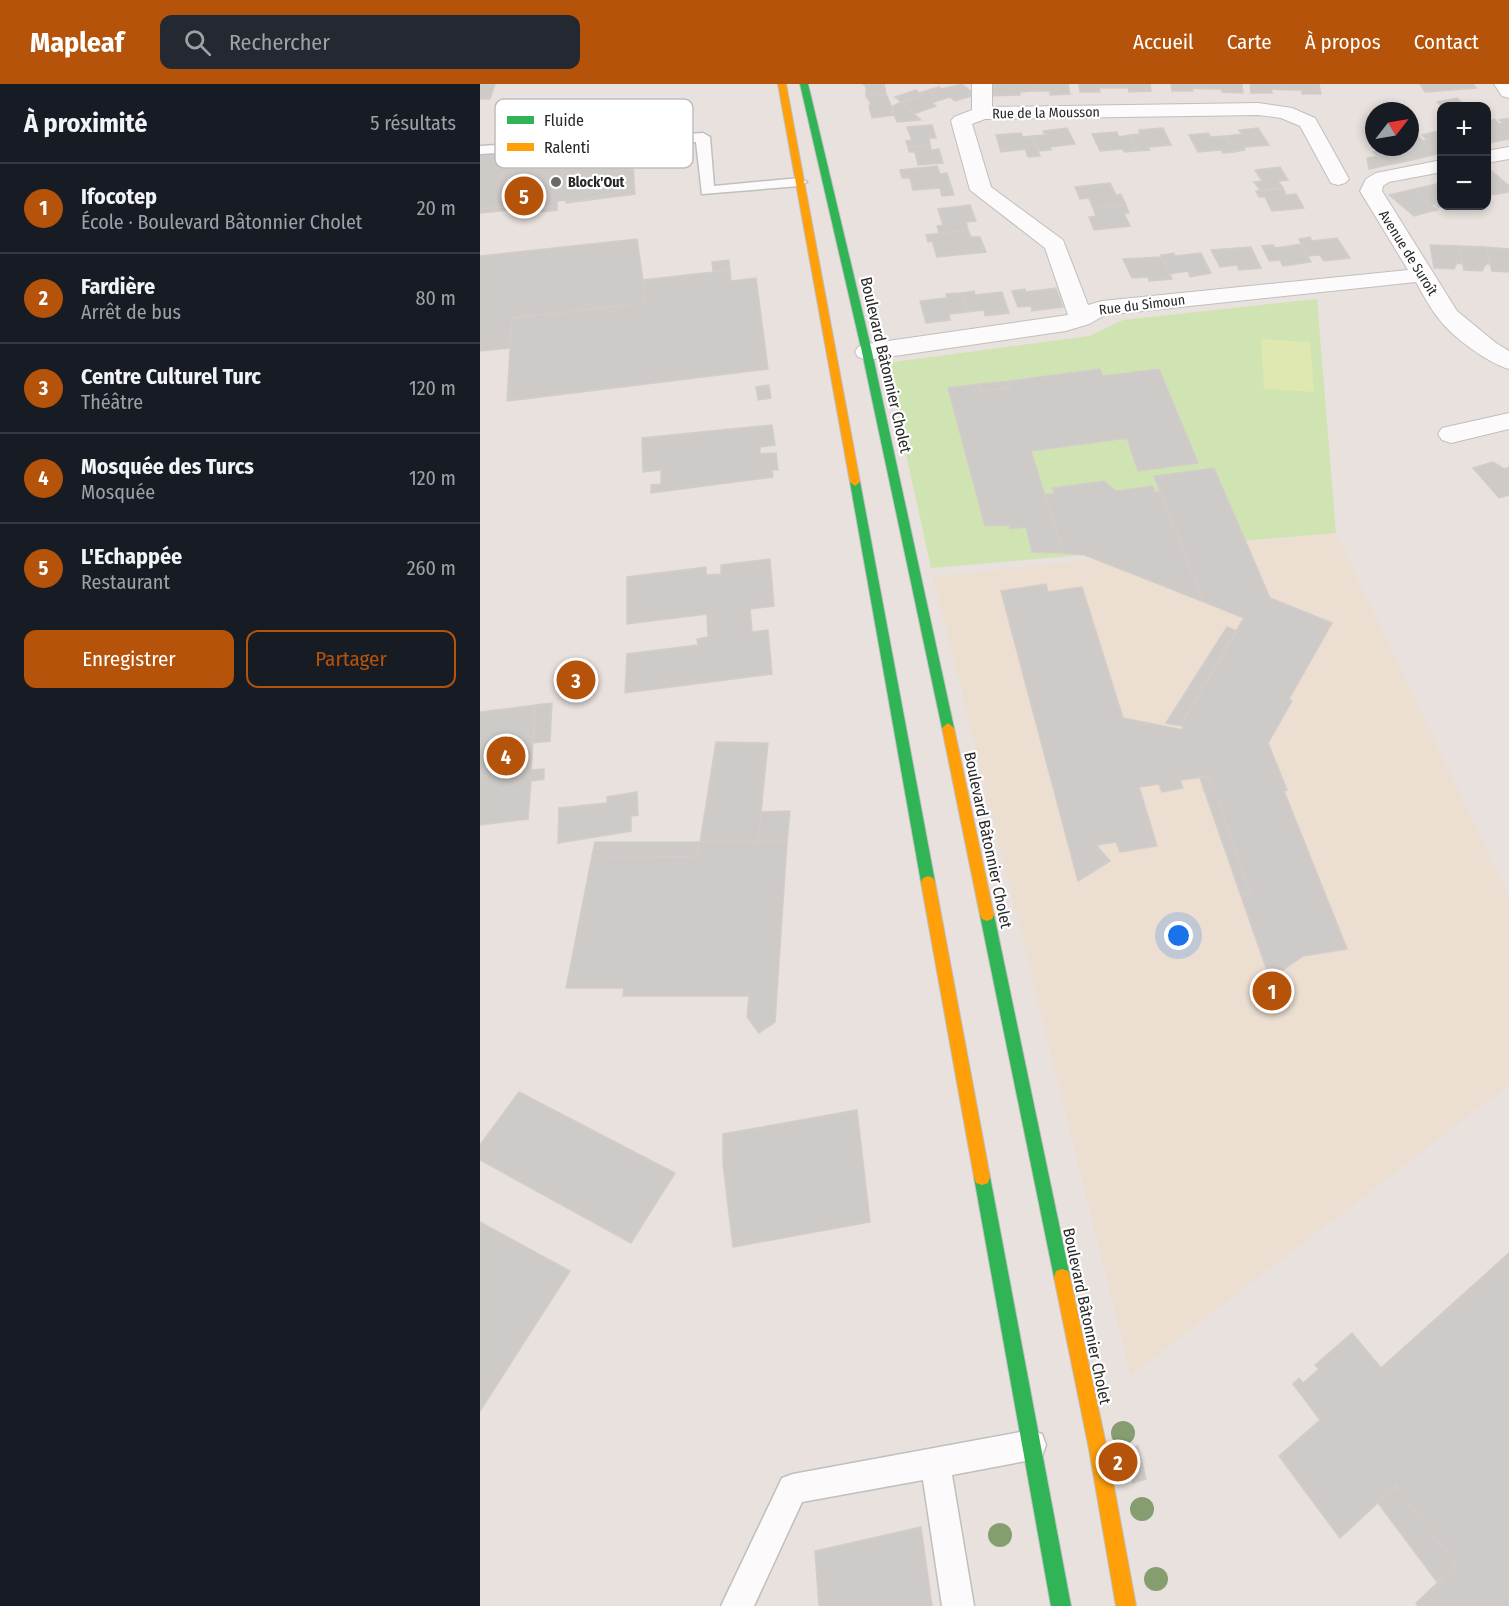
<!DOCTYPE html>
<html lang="fr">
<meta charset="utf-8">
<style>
:root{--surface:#171b24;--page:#242831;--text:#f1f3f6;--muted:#9ea1a6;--line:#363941;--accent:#b45309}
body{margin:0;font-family:"Fira Sans Condensed",sans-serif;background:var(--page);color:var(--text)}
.controls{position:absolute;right:18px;top:18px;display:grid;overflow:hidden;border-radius:12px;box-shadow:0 3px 9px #0003}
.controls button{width:54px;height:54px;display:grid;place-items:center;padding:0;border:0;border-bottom:2px solid var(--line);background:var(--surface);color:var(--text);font:30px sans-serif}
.compass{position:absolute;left:885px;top:18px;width:54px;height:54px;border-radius:50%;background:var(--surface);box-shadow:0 3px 9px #0003;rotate:59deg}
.you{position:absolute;left:699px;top:852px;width:21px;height:21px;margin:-15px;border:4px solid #fff;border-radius:50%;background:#1a73e8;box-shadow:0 0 0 9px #1a73e833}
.badge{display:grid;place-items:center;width:39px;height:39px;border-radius:50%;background:var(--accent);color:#fff;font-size:20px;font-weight:700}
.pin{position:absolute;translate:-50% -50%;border:3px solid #fff;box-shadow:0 2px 6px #0006}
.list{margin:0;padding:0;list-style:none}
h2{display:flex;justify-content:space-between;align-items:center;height:78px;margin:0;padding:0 24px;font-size:26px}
h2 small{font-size:20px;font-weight:400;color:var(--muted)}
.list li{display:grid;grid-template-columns:39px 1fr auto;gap:18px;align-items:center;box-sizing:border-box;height:90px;padding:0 24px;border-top:2px solid var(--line)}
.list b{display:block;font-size:22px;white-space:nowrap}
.list p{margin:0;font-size:20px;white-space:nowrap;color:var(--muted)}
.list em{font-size:20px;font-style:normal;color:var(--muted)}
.actions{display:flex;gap:12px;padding:18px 24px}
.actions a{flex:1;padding:14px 0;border:2px solid var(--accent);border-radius:12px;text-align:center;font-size:21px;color:var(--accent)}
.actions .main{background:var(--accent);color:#fff}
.icon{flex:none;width:33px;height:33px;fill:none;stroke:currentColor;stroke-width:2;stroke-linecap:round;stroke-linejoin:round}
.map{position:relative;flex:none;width:1029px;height:1522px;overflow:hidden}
header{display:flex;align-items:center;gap:36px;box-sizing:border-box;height:84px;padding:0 30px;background:var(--accent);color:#fff}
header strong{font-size:28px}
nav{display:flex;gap:33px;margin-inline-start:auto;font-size:21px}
.search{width:420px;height:54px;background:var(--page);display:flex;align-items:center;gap:15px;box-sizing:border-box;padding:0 21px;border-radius:12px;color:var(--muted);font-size:22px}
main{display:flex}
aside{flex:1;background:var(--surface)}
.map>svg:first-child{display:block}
.education{fill:#ecded1}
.green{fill:#d0e4b3}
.pitch{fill:#dee8b0}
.building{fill:#cecac7;stroke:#d3cdca;stroke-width:1.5}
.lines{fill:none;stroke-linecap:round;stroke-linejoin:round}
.lane-casing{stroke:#c0bfbf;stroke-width:3}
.street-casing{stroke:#c0bfbf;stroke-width:2}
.fast-casing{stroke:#c0bfbf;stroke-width:2}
.slow-casing{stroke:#c0bfbf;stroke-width:2}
.lane{fill:#fcfafa;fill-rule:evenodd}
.street{fill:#fcfafa;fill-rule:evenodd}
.fast{fill:#30b455;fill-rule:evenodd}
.slow{fill:#ff9f0a;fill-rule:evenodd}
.tree{fill:#869e6f}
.poi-dot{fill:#6b6967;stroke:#fff;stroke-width:2}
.labels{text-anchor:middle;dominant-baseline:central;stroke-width:4.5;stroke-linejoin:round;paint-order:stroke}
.far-street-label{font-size:14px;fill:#282828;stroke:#fff}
.far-poi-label{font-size:14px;font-weight:bold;fill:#282828;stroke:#fff;text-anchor:start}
.street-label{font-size:16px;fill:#282828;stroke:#fff}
.key{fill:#fff;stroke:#bebebe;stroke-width:1.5}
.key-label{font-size:16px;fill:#282828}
</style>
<header>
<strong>Mapleaf</strong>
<div class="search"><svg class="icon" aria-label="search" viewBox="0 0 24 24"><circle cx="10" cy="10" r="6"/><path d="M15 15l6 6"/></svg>Rechercher</div>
<nav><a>Accueil</a><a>Carte</a><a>À propos</a><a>Contact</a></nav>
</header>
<main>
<aside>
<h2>À proximité<small>5 résultats</small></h2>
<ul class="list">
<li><span class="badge">1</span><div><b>Ifocotep</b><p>École · Boulevard Bâtonnier Cholet</p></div><em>20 m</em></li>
<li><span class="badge">2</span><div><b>Fardière</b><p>Arrêt de bus</p></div><em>80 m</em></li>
<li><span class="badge">3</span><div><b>Centre Culturel Turc</b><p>Théâtre</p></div><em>120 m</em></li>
<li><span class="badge">4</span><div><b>Mosquée des Turcs</b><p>Mosquée</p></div><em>120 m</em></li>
<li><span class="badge">5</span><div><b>L'Echappée</b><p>Restaurant</p></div><em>260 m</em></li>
</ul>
<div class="actions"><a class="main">Enregistrer</a><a>Partager</a></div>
</aside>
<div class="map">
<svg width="1029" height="1522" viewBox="0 0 1029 1522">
<rect width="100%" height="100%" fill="#e8e1dd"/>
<!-- education -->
<path class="education" d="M856,449L1029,813V1001L651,1291L453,493Z"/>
<!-- green -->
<path class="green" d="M837,215L856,449L451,484L406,279L609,252L643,236Z"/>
<!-- pitch -->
<path class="pitch" d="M781,255L830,258L834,308L784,305Z"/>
<!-- building -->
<path class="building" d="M0,0H15L10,15H0Z
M383,0H404L406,10L386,12V3Z
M482,0L495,11L475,17L470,13L460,16L448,6L459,3L462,5Z
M510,0H554L555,7L540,8V11L510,12Z
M554,0H588L590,10L570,11V7H555Z
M599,0H634L635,4H619L620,8H600Z
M634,0H670L671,7L649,8L648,4H635Z
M691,0H726V5L712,4L713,7H692Z
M726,0H762L763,9L742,8L741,5H726Z
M770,0H804L806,6L791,5L792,9H771Z
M804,0H839L841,10H822V6H806Z
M940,0H993L996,4L945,8Z
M436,6L442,11L421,18L415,13Z
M448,6L460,16L452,19L456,22L434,30L421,18L442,11L439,9Z
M406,10L415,31L392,34L389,22L391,20L386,12Z
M977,14L985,22L962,23L957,18Z
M421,18L434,30L441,36L417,38L411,23Z
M1029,34V49L1019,40L1023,39L1019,36Z
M1014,35L1029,49V55L1009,59L1006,57V37Z
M452,41L456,54H449L450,61L428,63L426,57L432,56L427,43Z
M587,44L595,60L570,63L571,66L558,67L552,52L565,51L563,47Z
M683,44L691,61L668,63L670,66L656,67L649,51L660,50L659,46Z
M778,44L789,61L764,63L765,66L754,68L745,52L762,50L759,46Z
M962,46V70H957L943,57L947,56L942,51Z
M637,48L639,53L649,51L656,67L644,68L643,65L620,67L612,50Z
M541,49L542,53L552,52L560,72L548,73L545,65L521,68L516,51Z
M728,49L731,53L745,52L754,68L743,69L741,66L718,68L709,51Z
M939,53L943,57L957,70L932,76L919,63H930V55Z
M450,61L451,66L459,65L463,79L438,81L435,68H429L428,63Z
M894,63H919L932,76L907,81L893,68L898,67Z
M146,68L147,73L153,79L154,96L149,102V106L86,119V116L77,117V122L41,125V121L0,125V72L33,69L32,79L62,76V72L78,70V74L85,73V70Z
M897,72L907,81L889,85L887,74Z
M457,82L460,90L467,89L474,111L462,112L460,104L433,106L430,94H422L420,86Z
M800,83L808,96L798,97L803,104L781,107L774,98L782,97L775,86Z
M1012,87L1029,102V108L1011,111L1006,108V89Z
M154,96L155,110L86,119L149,106V102Z
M630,99L636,111L641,110L646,121L613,124L609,114L600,115L595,103Z
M961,99L962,122H967L958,124L955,120L951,121L935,105Z
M803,104L806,111L816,110L824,124L792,127L785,113H779L776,107Z
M935,105L951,121L957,126L934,132L909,111Z
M41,121V125L0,129V125Z
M490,121L496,137L486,138L488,146L459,149L457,142L463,141L458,125Z
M646,121L649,129H644L650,142L614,146L609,133L616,132L613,124Z
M77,122V126L52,129V124Z
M488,146L491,153H500L506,168L457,173L452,157L448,158L446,151Z
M830,153L832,157L857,154L870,174L844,177L840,171L828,172L819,155Z
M157,155L163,196L164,219L32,234L30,264L0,267V172Z
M821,160L831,178L803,182L800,176L789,177L782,162L793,161L795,164Z
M950,161L979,162L982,180L977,179L974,185L954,184Z
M979,162L1006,163L1010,180H1006L1002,187L984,186Z
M771,163L781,184L759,186L757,181L740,183L731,166Z
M1006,163L1029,165V188L1012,187Z
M694,169L695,172L721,169L731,189L710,193L708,187L690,190L681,171Z
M682,173L692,195L669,197L668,193L652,194L643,175Z
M249,176L250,186L233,187L232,178Z
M250,186L251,197L276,194L288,285L27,317L32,234L164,219L163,196Z
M576,204L583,223L552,227L551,222L538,223L532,207L545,205L546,208Z
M494,207L495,211L522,208L529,229L505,232L504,226L487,228L481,209Z
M481,209L487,228L469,230L470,236L446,239L440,217L467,214L466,210Z
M620,285L623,292L679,285L718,379L658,387L647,354L551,367L583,469L552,468L546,443L530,445L529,441L505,442L468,304L499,300L501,307L531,304L529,297Z
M529,297L531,304L501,307L499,300Z
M289,301L291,314L278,316L276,303Z
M292,341L295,361L280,363V370L296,369L298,386H292L293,393L171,409V401L181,400V386L163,388L162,354Z
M1013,378L1024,385L1029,383V411L1019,414L993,384Z
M734,384L790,514L852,539L809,615L812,617L788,659L807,706L804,707L867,865L823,872L790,895L761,812L771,810L729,692L700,696L703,704L682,708L679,700L659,703L677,762L640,768L636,758L616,761L630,777L598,797L521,507L566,500L568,508L602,503L643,634L703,646L702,639L764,534L724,518L674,392Z
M624,397L636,407L673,402L675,408H680L724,518L605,471L583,469L565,411L575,409L572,404Z
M290,475L294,522L270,525L272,548L288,546L292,590L145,609L147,570L218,561L217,555L228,553L227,530L147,540V493L226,483V491L241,490V481Z
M747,543L757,547L702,639V642L686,639Z
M72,619L70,657L53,659L55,621Z
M55,621L51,686L64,685V695L51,697L48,735L0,741V628Z
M236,658L288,659L278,758H220Z
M729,692L771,810L761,812L720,694Z
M157,708L158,731L151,732V747L78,759L79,724L127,719V713Z
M310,727L307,758H278L281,728Z
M115,758H220L217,773L112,772Z
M220,758H307L295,938L279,949L267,933L269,912H143L144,904H86L112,772L217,773Z
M39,1008L195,1089L151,1159L0,1076V1061Z
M377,1026L390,1138L253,1163L243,1080V1050Z
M0,1138L90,1187L0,1327Z
M1029,1169V1522H938L936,1519L976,1481L916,1402L860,1454L799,1372L840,1336L813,1300L819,1294L823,1299L839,1285L835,1281L872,1249L901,1284Z
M658,1362L666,1395L653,1399L645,1365Z
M916,1402L976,1481L958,1499L898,1419Z
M441,1443L452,1522H339L335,1467Z"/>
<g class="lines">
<defs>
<path id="lane" d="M223,49L230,53L234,102L320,94L327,98L320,102L222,110L216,58L0,70V62Z
M551,1346L562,1350L566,1361L562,1372L551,1376L472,1391L494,1522H462L443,1396L322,1418L274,1522H241L302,1394L313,1390Z"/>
<path id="street" d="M492,0H512V23L778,19L812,24L835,34L869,95L865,99L858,101L851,99L820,42L801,34L778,31L505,35L492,40L511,103L583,156L608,221L622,217L928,186L880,107L886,95L896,89L962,76V88L909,98L903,102L902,107L977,227L1016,259L1029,267V285C1008,279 972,253 959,235C950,224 943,211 936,198L625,231L609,240L586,247L387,276L378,273L375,268L378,263L387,260L588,231L565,164L490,106L471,37L474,33L492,26Z
M1014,0H1029V14L1022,12Z
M1029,63V75L1006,79V67Z
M1029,329V345L971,359L962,356L958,350L962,344Z"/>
<path id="fast" d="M320,0H328L392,268L474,644L468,649L462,644L382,268Z
M375,394L380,398L455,798L453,802L448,804L443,802L441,798L370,398Z
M507,825L512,827L514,831L590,1193L588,1199L582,1201L576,1199L574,1193L500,831L502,827Z
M502,1085L508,1087L510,1093L591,1522H571L494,1093L496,1087Z"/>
<path id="slow" d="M298,0H306L380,398L375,402L370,398Z
M468,639L474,644L514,831L512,835L507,837L502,835L500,831L462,644Z
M448,792L453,794L455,798L510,1093L508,1099L502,1101L496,1099L494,1093L441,798L443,794Z
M582,1185L588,1187L590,1193L627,1365L656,1522H636L609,1365L574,1193L576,1187Z"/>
</defs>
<!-- lane casing -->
<use href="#lane" class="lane-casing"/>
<!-- street casing -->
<use href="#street" class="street-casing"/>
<!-- fast casing -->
<use href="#fast" class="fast-casing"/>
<!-- slow casing -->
<use href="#slow" class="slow-casing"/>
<!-- lane -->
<use href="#lane" class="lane"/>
<!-- street -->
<use href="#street" class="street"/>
<!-- fast -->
<use href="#fast" class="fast"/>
<!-- slow -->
<use href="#slow" class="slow"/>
</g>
<!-- trees -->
<g class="tree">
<circle cx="643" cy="1349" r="12"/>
<circle cx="662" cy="1425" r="12"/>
<circle cx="520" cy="1451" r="12"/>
<circle cx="676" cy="1495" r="12"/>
</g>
<!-- markers -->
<circle class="poi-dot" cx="76" cy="98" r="6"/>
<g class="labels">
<!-- far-street labels -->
<g class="far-street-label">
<text transform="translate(566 29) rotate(-1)">Rue de la Mousson</text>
<text transform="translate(928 169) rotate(58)">Avenue de Suroît</text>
<text transform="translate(662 221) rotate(-7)">Rue du Simoun</text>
</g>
<!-- far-poi labels -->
<g class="far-poi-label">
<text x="88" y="98">Block'Out</text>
</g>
<!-- street labels -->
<g class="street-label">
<text transform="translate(406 281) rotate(77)">Boulevard Bâtonnier Cholet</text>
<text transform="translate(508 756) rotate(78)">Boulevard Bâtonnier Cholet</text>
<text transform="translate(607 1232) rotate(78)">Boulevard Bâtonnier Cholet</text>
</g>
</g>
<!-- legend -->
<rect x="15" y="15" width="198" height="69" rx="9" class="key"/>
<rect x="27" y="32" width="27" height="8" fill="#30b455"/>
<rect x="27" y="59" width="27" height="8" fill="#ff9f0a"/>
<g class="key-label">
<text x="64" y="42">Fluide</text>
<text x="64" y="69">Ralenti</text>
</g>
</svg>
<div class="controls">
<button>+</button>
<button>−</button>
</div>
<svg class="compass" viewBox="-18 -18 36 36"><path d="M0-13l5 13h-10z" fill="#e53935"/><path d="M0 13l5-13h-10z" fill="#9ea1a6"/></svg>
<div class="you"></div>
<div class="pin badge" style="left:792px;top:907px">1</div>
<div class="pin badge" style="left:638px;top:1378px">2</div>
<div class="pin badge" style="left:96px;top:596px">3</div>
<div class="pin badge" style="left:26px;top:672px">4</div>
<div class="pin badge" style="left:44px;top:112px">5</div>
</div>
</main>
